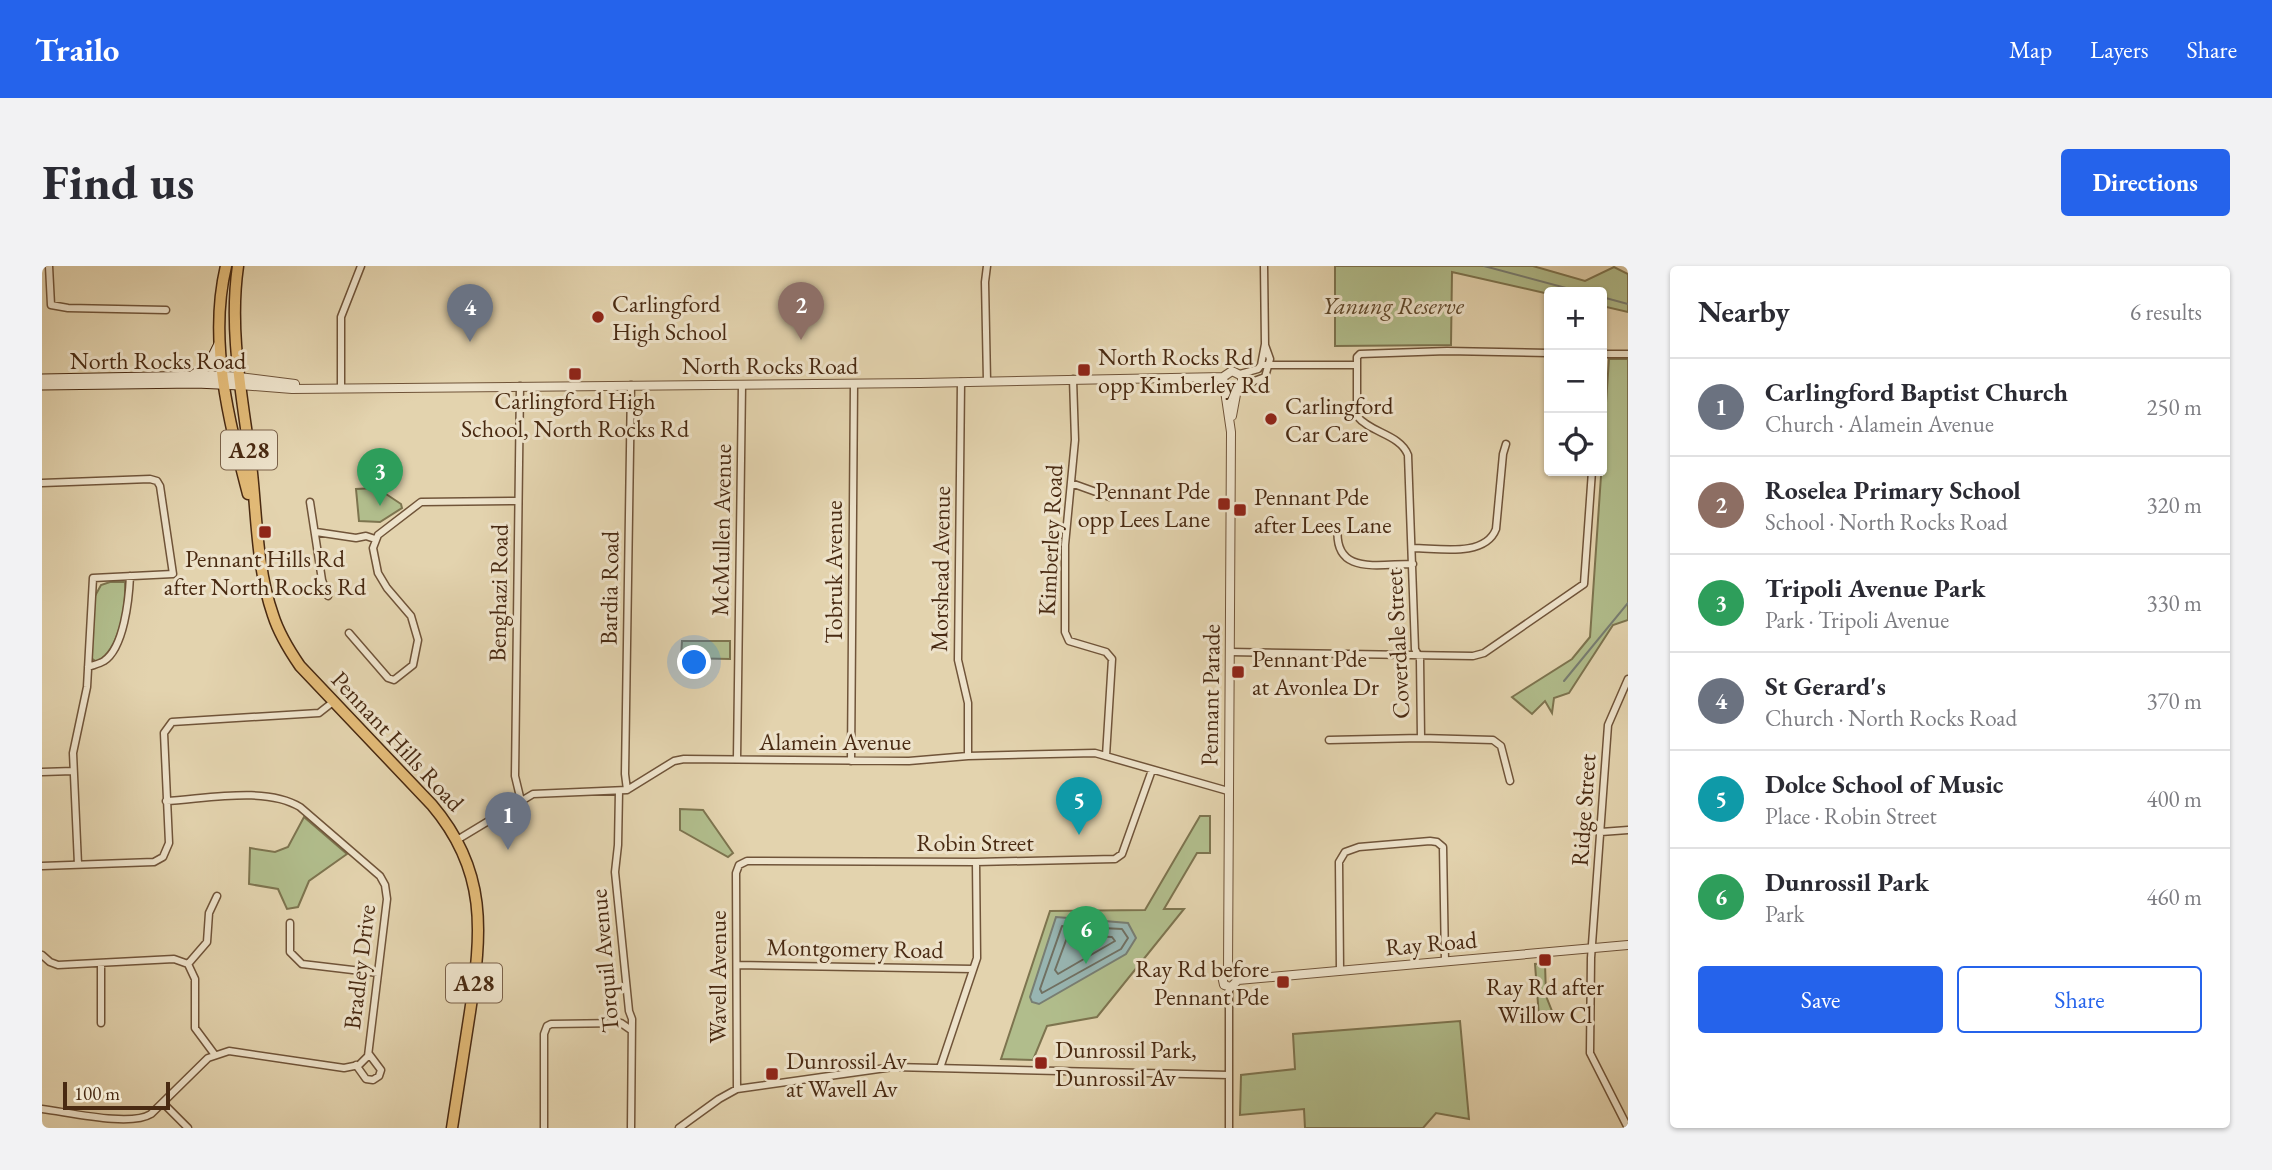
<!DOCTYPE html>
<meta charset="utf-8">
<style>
:root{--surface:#fff;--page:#f2f2f3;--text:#2b2b33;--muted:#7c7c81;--line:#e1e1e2;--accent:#2563eb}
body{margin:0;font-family:"EB Garamond",serif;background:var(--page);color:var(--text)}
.controls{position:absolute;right:21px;top:21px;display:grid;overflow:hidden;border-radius:7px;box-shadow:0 2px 5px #0004}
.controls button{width:63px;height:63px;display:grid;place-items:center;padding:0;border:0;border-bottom:2px solid var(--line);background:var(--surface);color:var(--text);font:35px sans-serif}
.scale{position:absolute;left:21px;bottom:18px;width:107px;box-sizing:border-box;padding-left:7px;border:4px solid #492a12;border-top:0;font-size:19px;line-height:24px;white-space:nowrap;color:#492a12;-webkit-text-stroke:5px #ede2ca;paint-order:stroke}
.you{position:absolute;left:653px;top:397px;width:24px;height:24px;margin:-18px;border:5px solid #fff;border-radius:50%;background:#1a73e8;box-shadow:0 0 0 10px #1a73e833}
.badge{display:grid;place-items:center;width:46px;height:46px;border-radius:50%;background:var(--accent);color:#fff;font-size:23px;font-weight:700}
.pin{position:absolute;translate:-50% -58px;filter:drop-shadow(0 2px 4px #0008)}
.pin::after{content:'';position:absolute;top:37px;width:24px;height:21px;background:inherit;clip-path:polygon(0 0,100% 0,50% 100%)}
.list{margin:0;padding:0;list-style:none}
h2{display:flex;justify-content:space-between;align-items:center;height:91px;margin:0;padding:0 28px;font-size:30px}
h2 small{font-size:23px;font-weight:400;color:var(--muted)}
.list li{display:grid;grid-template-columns:46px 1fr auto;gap:21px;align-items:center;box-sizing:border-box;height:98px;padding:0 28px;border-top:2px solid var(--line)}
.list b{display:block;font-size:26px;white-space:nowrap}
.list p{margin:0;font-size:23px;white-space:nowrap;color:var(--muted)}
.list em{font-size:23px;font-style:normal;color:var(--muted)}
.actions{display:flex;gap:14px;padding:21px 28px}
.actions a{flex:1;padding:16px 0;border:2px solid var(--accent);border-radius:7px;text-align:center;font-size:24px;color:var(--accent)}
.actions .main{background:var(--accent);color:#fff}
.icon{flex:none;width:38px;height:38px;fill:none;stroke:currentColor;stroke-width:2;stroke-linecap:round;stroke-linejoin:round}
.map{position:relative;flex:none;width:1586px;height:862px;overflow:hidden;border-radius:7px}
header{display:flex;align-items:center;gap:42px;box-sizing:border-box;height:98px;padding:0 35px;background:var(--accent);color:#fff}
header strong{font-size:33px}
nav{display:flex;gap:38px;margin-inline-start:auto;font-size:24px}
.intro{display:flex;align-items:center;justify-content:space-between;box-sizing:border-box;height:168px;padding:0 42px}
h1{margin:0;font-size:49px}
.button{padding:18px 32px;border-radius:7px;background:var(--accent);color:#fff;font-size:24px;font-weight:700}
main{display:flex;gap:42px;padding:0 42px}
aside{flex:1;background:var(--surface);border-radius:7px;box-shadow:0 2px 5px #0004}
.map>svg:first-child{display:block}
.green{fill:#b1bd8c;stroke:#7d744f;stroke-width:2}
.water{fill:#98b6b3;stroke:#787e73;stroke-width:2}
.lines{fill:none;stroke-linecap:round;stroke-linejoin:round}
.shore{stroke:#707062;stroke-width:2}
.stream{stroke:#787e73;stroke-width:2}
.minor-casing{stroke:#705439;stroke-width:9}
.tertiary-casing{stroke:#705439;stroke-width:10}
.secondary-casing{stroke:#492a12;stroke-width:11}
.trunk-casing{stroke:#492a12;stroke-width:13}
.minor{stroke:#ede2ca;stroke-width:6}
.tertiary{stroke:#ede2ca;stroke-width:8}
.secondary{stroke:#ede2ca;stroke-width:9}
.trunk{stroke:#e2ba77;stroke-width:10}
.poi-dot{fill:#8f2418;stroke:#ede2ca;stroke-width:2.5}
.labels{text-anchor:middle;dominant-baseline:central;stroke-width:6;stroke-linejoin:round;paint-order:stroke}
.shield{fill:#ede2ca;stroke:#7a6149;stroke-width:2}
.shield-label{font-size:23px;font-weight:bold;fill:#492a12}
.poi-label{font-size:24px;fill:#492a12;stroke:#ede2ca;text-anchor:start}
.park-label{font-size:24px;font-style:italic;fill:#5e472a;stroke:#ede2ca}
.street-label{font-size:24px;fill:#492a12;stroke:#ede2ca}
</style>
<header>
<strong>Trailo</strong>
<nav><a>Map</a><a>Layers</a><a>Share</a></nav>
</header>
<div class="intro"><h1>Find us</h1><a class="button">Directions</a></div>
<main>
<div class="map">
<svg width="1586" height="862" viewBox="0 0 1586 862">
<rect width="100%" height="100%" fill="#e3d3ae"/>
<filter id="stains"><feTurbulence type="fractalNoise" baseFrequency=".00286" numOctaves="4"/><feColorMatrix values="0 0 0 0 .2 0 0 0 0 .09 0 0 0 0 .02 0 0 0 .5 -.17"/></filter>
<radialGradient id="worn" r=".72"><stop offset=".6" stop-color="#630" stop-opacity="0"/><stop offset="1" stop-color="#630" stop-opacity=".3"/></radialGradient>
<!-- green -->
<path class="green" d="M1293,0H1491L1543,15L1572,1L1586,8V46L1560,40V26H1507V28L1410,6L1409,79L1293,80Z
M1567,93H1586V354L1571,359L1527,427L1512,432L1510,447L1503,435L1490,448L1470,431L1530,393L1548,371Z
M335,222L359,238L360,242L338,256L317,255L314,223Z
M68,316H83C84,342 78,382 55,396L49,392L53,330L59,319Z
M640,375H688V393L639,392Z
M638,543L661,544L691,587L686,591L638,564Z
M1158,550H1168V587H1155L1122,643H1142L1055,751L1005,760L991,794L959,793L1008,645L1103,644Z
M262,551L305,588L267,615L256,641L245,643L236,623L207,618L208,582L233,586L246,581Z
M1503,697L1504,730L1512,750L1497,751L1493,698Z
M1418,755L1427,853L1394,847L1381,862H1263L1262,843L1198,849L1199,809L1253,803L1251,768Z"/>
<!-- water -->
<path class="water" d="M1014,651L1086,657L1094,672L1084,688L997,738L990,736L988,731Z"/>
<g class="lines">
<!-- shore -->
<path class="shore" d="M1020,660L1080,663L1086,672L1079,683L1000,727L998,723Z
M1026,669L1070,671L1073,675L1016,708L1013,704Z"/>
<!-- stream -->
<path class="stream" d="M1442,0L1539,26
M1560,31L1586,38
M1522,415L1586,337"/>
<defs>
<path id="minor" d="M7,0L9,39L26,42L124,44
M1560,88H1586
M1219,99L1223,78L1222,0
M1198,108L1216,103L1219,99H1315
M1031,113L1033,174L1023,279V366L1027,375L1064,386L1070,393L1064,490
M945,115L943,16L945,0
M919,116L916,394L926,437V490
M478,120L473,510L479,535
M1199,120L1223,111L1228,93L1223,79
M299,121V51L319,0
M0,217L108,213L115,215L118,220L131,308L51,312L45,421L31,487L36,598
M1029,217L1068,231
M268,236L280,314L286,330
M1296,259C1290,310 1335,298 1371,298
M274,266L314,272L324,270L333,273
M1371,282C1395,282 1443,292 1454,263L1461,188L1464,178
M307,367L346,412L352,414L371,399L376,374L369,350L345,322L336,307L331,282L336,269L379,236L476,235
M1188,386L1431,390L1442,387L1542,318L1550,205
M46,401C51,399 57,398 62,395C82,382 87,333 88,310
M1379,472L1378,393L1373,383L1366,189C1358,168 1328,167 1315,150V91L1318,88L1405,85L1507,87
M1287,474L1379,472L1451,474L1459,480L1468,515
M695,493L700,119
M809,495L812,118
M0,506L31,505
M585,524L583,508L589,119
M577,525L576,579L573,606L587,745L590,753L589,862
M1559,566L1586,564
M415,574L491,528L585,524L632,495L642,493L867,495L926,490L1053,487L1186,525
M0,600L112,596L121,591L127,577L122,467L130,456L277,447L291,436
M248,657V686L260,698L336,707
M0,689L8,696L16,699L132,693L146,698L153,713V762L173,789
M59,698V757
M146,698L165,676L167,647L175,630
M695,699L931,703
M1298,704L1297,596L1303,586L1317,581L1388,575L1395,576L1401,581L1403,695
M1187,722V862
M314,799L324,813L331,814L337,810L339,804L327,788
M898,802L935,692L934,596
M695,823L694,607L697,599L705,595L934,596L1073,593L1080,588L1110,504
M121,837L146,862
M0,843C26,846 88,861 109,848L166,792L187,785L302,802L317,799L326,790L345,633L343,619L338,610L258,541C224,520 164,533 124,535
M502,862V768L505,760L509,758L579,757L589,764
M637,862L677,833L695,823L851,801L1187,809
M1586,862L1548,787L1549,692L1566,459L1586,413"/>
<path id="tertiary" d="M197,111L253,118
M1181,111L1189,166L1186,705
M1181,111L1190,105L1200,110V117L1197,122L1188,124L1185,122
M198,119L250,123L878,117L1181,111
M1190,150L1195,123
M1186,705L1180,710L1182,719L1189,721L1196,714
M1196,714L1586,679"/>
<path id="secondary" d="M151,109L166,100L177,78
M0,113L167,110L197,111
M0,119L154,117L198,119"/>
<path id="trunk" d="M184,0C166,75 187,155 206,228
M196,0C186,69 202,138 210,207C215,254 215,303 231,349C237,368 247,384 258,400L390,539C446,605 440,666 428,746C422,785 416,823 410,862"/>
</defs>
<!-- minor casing -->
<use href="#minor" class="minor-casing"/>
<!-- tertiary casing -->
<use href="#tertiary" class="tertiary-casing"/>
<!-- secondary casing -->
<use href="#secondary" class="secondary-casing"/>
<!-- trunk casing -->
<use href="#trunk" class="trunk-casing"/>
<!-- minor -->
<use href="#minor" class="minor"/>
<!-- tertiary -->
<use href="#tertiary" class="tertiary"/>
<!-- secondary -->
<use href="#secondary" class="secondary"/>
<!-- trunk -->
<use href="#trunk" class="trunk"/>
</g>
<!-- markers -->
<g class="poi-dot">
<circle cx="556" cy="51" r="7"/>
<rect x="1035" y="97" width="14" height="14" rx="3.5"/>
<rect x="526" y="101" width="14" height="14" rx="3.5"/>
<circle cx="1229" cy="153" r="7"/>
<rect x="1175" y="231" width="14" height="14" rx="3.5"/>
<rect x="1191" y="237" width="14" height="14" rx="3.5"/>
<rect x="216" y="259" width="14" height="14" rx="3.5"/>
<rect x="1189" y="399" width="14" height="14" rx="3.5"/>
<rect x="1496" y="687" width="14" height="14" rx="3.5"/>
<rect x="1234" y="709" width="14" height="14" rx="3.5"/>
<rect x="992" y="790" width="14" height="14" rx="3.5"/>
<rect x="723" y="801" width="14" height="14" rx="3.5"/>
</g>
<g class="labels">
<!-- shield labels -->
<g class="shield">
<rect x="179" y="164.5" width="56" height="39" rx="5"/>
<rect x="404" y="697.5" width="56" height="39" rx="5"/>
</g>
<g class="shield-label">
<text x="207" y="184">A28</text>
<text x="432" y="717">A28</text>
</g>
<!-- poi labels -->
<g class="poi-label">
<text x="570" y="37">Carlingford<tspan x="570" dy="28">High School</tspan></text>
<text x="1056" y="90">North Rocks Rd<tspan x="1056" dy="28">opp Kimberley Rd</tspan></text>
<text x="533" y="134" text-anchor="middle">Carlingford High<tspan x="533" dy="28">School, North Rocks Rd</tspan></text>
<text x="1243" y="139">Carlingford<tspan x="1243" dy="28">Car Care</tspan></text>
<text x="1168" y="224" text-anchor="end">Pennant Pde<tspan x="1168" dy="28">opp Lees Lane</tspan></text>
<text x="1212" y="230">Pennant Pde<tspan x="1212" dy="28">after Lees Lane</tspan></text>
<text x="223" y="292" text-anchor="middle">Pennant Hills Rd<tspan x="223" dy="28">after North Rocks Rd</tspan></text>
<text x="1210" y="392">Pennant Pde<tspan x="1210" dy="28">at Avonlea Dr</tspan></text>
<text x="1227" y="702" text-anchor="end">Ray Rd before<tspan x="1227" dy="28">Pennant Pde</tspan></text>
<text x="1503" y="720" text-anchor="middle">Ray Rd after<tspan x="1503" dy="28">Willow Cl</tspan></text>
<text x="1013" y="783">Dunrossil Park,<tspan x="1013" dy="28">Dunrossil Av</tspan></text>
<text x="744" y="794">Dunrossil Av<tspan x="744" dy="28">at Wavell Av</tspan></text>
</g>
<!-- park labels -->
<g class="park-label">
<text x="1351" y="39">Yanung Reserve</text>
</g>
<!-- street labels -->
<g class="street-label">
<text x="116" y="94">North Rocks Road</text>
<text x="728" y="99">North Rocks Road</text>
<text transform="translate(679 264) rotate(-89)">McMullen Avenue</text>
<text transform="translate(1008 274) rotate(-87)">Kimberley Road</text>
<text transform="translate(898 303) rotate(-89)">Morshead Avenue</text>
<text transform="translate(791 306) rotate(-90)">Tobruk Avenue</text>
<text transform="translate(567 322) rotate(-89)">Bardia Road</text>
<text transform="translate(456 327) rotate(-89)">Benghazi Road</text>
<text transform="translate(1355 378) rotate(-93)">Coverdale Street</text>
<text transform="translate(1168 429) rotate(-89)">Pennant Parade</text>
<text transform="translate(356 475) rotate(47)">Pennant Hills Road</text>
<text x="793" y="475">Alamein Avenue</text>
<text transform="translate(1541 544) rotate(-86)">Ridge Street</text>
<text x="933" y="576">Robin Street</text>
<text transform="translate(1389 677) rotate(-5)">Ray Road</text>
<text transform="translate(813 682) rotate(1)">Montgomery Road</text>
<text transform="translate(562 695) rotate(-95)">Torquil Avenue</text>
<text transform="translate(317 701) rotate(-83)">Bradley Drive</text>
<text transform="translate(675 711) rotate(-90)">Wavell Avenue</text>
</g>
</g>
<rect width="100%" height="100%" filter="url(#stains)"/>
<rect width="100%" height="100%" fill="url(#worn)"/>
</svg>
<div class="controls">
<button>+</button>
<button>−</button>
<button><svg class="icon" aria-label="locate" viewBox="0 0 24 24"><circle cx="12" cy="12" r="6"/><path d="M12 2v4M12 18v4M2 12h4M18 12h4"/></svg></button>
</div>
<div class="scale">100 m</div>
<div class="you"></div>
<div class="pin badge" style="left:466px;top:584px;background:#6b7280">1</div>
<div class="pin badge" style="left:759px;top:74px;background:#8d6e63">2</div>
<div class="pin badge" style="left:338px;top:240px;background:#2e9e5b">3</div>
<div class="pin badge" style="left:428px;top:76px;background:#6b7280">4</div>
<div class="pin badge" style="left:1037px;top:569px;background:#0f9aa8">5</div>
<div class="pin badge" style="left:1044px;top:698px;background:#2e9e5b">6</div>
</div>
<aside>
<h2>Nearby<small>6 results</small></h2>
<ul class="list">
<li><span class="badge" style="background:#6b7280">1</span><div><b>Carlingford Baptist Church</b><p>Church · Alamein Avenue</p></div><em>250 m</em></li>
<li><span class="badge" style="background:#8d6e63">2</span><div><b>Roselea Primary School</b><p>School · North Rocks Road</p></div><em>320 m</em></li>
<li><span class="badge" style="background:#2e9e5b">3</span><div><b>Tripoli Avenue Park</b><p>Park · Tripoli Avenue</p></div><em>330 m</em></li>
<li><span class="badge" style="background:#6b7280">4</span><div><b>St Gerard's</b><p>Church · North Rocks Road</p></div><em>370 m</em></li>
<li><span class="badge" style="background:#0f9aa8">5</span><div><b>Dolce School of Music</b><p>Place · Robin Street</p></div><em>400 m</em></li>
<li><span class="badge" style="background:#2e9e5b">6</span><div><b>Dunrossil Park</b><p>Park</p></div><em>460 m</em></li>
</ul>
<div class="actions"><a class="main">Save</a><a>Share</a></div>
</aside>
</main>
